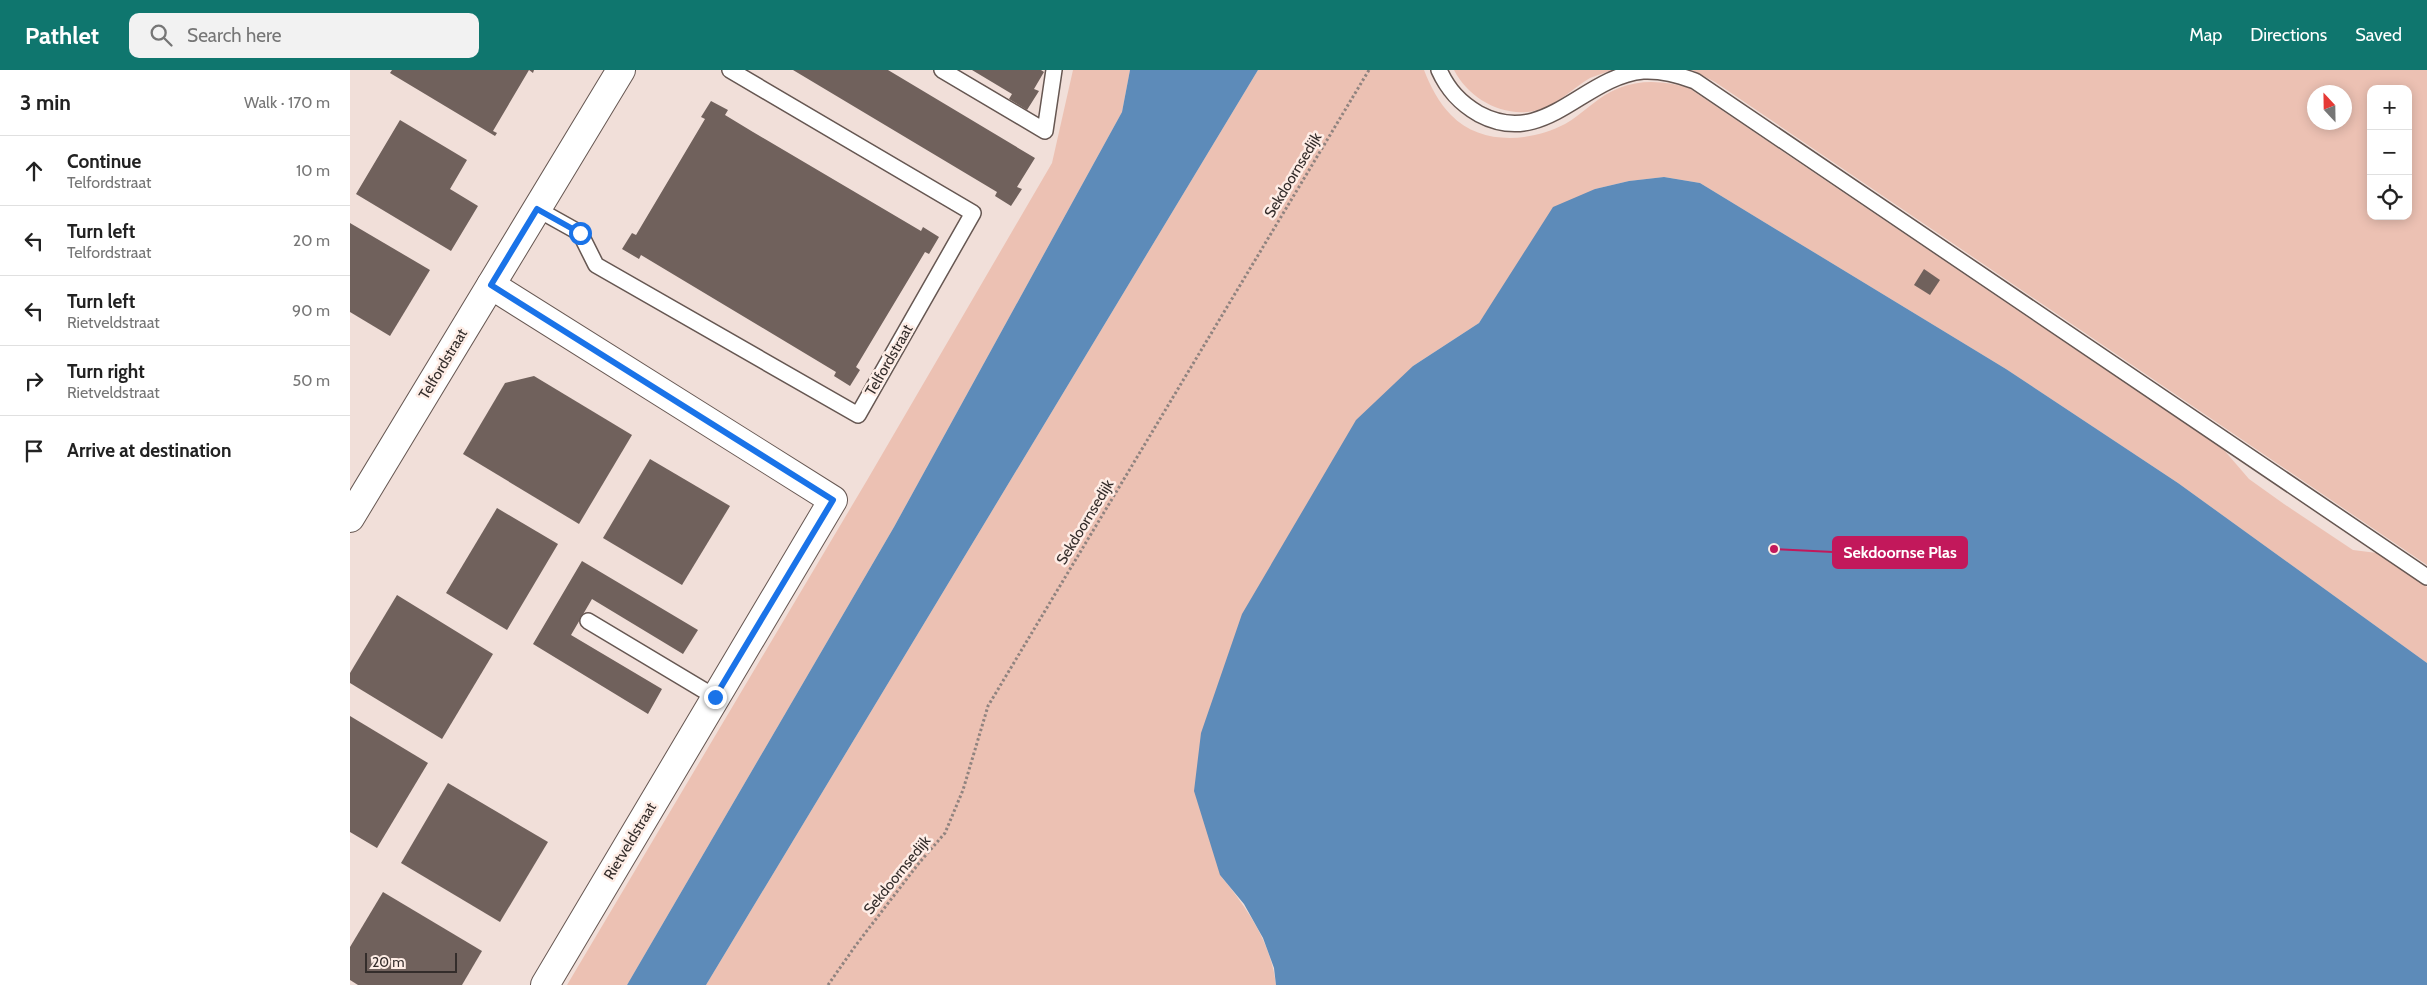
<!DOCTYPE html>
<html lang="en">
<head>
<meta charset="utf-8">
<style>
	body { margin:0; font-family:Cabin,sans-serif; background:#f2f2f2; color:#222 }
	.controls { position:absolute; right:15px; top:15px; display:grid; overflow:hidden; border-radius:10px; box-shadow:0 2px 12px #0003 }
	.controls button { width:45px; height:45px; display:grid; place-items:center; padding:0; border:0; border-bottom:1px solid #e0e0e0; background:#fff; color:#222; font:25px sans-serif }
	.compass { position:absolute; left:1957px; top:15px; width:45px; height:45px; border-radius:50%; background:#fff; box-shadow:0 2px 12px #0003; rotate:338deg }
	.scale { position:absolute; left:15px; bottom:12px; width:92px; box-sizing:border-box; padding-left:5px; border:2px solid #342d2b; border-top:0; font-size:14px; line-height:18px; white-space:nowrap; color:#342d2b; -webkit-text-stroke:4px #feede6; paint-order:stroke }
	.stop { position:absolute; width:15px; height:15px; margin:-11px; border:4px solid #1a73e8; border-radius:50%; background:#fff }
	.stop.end { background:#1a73e8; border-color:#fff; box-shadow:0 1px 5px #0008 }
	.list { margin:0; padding:0; list-style:none }
	h2 { display:flex; justify-content:space-between; align-items:center; height:65px; margin:0; padding:0 20px; font-size:21px }
	h2 small { font-size:16px; font-weight:400; color:#767676 }
	.list li { display:grid; grid-template-columns:32px 1fr auto; gap:15px; align-items:center; box-sizing:border-box; height:70px; padding:0 20px; border-top:1px solid #e0e0e0 }
	.list b { display:block; font-size:19px; white-space:nowrap }
	.list p { margin:0; font-size:16px; white-space:nowrap; color:#767676 }
	.list em { font-size:16px; font-style:normal; color:#767676 }
	.icon { flex:none; width:28px; height:28px; fill:none; stroke:currentColor; stroke-width:2; stroke-linecap:round; stroke-linejoin:round }
	.map { position:relative; flex:none; width:2077px; height:915px; overflow:hidden }
	header { display:flex; align-items:center; gap:30px; box-sizing:border-box; height:70px; padding:0 25px; background:#0f766e; color:#fff }
	header strong { font-size:24px }
	nav { display:flex; gap:28px; margin-inline-start:auto; font-size:18px }
	.search { width:350px; height:45px; background:#f2f2f2; display:flex; align-items:center; gap:12px; box-sizing:border-box; padding:0 18px; border-radius:10px; color:#767676; font-size:19px }
	main { display:flex }
	aside { flex:1; background:#fff }
	.map>svg:first-child { display:block }
	.green { fill:#ecc1b3; fill-rule:evenodd }
	.water { fill:#5d8bb9 }
	.building { fill:#70615c }
	.lines { fill:none; stroke-linecap:round; stroke-linejoin:round }
	.service-casing { stroke:#665752; stroke-width:18 }
	.minor-casing { stroke:#665752; stroke-width:30 }
	.path { stroke:#90837f; stroke-width:3; stroke-dasharray:2.5 2.5; stroke-linecap:butt }
	.service { stroke:#fff; stroke-width:15 }
	.minor { stroke:#fff; stroke-width:28 }
	.route { stroke:#1a73e8; stroke-width:6 }
	.labels { text-anchor:middle; stroke-width:5; stroke-linejoin:round; paint-order:stroke }
	.street-label { font-size:15px; fill:#342d2b; stroke:#feede6 }
	.leader { fill:none; stroke:#c2185b; stroke-width:2 }
	.callout-dot { fill:#c2185b; stroke:#feede6; stroke-width:2 }
	.callout { fill:#c2185b; stroke:#c2185b; stroke-width:2 }
	.callout-label { font-size:16px; text-anchor:middle; font-weight:bold; fill:#fff }
</style>
</head>
<body>
<header>
<strong>Pathlet</strong>
<div class="search"><svg class="icon" aria-label="search" viewBox="0 0 24 24"><circle cx="10" cy="10" r="6"/><path d="M15 15l6 6"/></svg>Search here</div>
<nav><a>Map</a><a>Directions</a><a>Saved</a></nav>
</header>
<main>
<aside>
<h2>3 min<small>Walk · 170 m</small></h2>
<ul class="list">
<li><svg class="icon" aria-label="ahead" viewBox="0 0 24 24"><path d="M12 20V5M6 11l6-6 6 6"/></svg><div><b>Continue</b><p>Telfordstraat</p></div><em>10 m</em></li>
<li><svg class="icon" aria-label="left" viewBox="0 0 24 24"><path d="M17 20v-9H6M10 6l-5 5 5 5"/></svg><div><b>Turn left</b><p>Telfordstraat</p></div><em>20 m</em></li>
<li><svg class="icon" aria-label="left" viewBox="0 0 24 24"><path d="M17 20v-9H6M10 6l-5 5 5 5"/></svg><div><b>Turn left</b><p>Rietveldstraat</p></div><em>90 m</em></li>
<li><svg class="icon" aria-label="right" viewBox="0 0 24 24"><path d="M7 20v-9h11M14 6l5 5-5 5"/></svg><div><b>Turn right</b><p>Rietveldstraat</p></div><em>50 m</em></li>
<li><svg class="icon" aria-label="arrive" viewBox="0 0 24 24"><path d="M6 21V4h12l-3 4 3 4H6"/></svg><div><b>Arrive at destination</b></div></li>
</ul>
</aside>
<div class="map">
<svg width="2077" height="915" viewBox="0 0 2077 915">
	<rect width="100%" height="100%" fill="#f1dfd9"/>
	<!-- green -->
	<g class="green">
		<path d="M723 0H780L772 42 544 457 277 915H217L516 412 702 93Z"/>
		<path d="M908 0H1074C1080 16 1089 33 1101 45 1131 76 1180 72 1215 54 1233 44 1248 26 1269 18 1292 9 1315 11 1339 18L1874 380 1899 409 1934 434 2003 480 2027 483 2077 517V593L1828 413 1656 299 1350 113 1314 107 1279 111 1245 119 1157 212 1129 253 1063 296 870 805C897 838 921 872 926 915H356Z"/>
		<path d="M1104 0H1262C1255 3 1247 5 1240 8 1223 18 1207 35 1188 40 1154 49 1119 29 1104 0Z"/>
		<path d="M1342 0H2077V495L1365 12ZM2021 19H2058V146H2021ZM1994 22V52H1964V22Z"/>
	</g>
	<!-- water -->
	<g class="water">
		<path d="M780 0H908L356 915H277L544 457 772 42Z"/>
		<path d="M1314 107 1350 113 1656 299 1828 413 2077 593V915H926L924 898 913 868 894 834 870 805 844 721 851 663 892 544 1006 350 1063 296 1129 253 1203 137 1245 119 1279 111Z"/>
	</g>
	<!-- building -->
	<g class="building">
		<path d="M42 0H184L183 3 179 0 143 61 147 63 145 66 40 3Z"/>
		<path d="M443 0H538L685 88 667 117 672 119 661 136 645 126 647 122Z"/>
		<path d="M622 0H691L694 2 684 19 689 21 677 40 659 29 662 24Z"/>
		<path d="M361 31 378 40 375 45 403 62 571 161 573 157 589 167 579 184 575 182 506 297 510 300 500 316 484 306 486 302 291 185 289 189 272 179 282 163 286 165 355 49 351 47Z"/>
		<path d="M50 50 117 90 100 119 128 136 101 181 6 124Z"/>
		<path d="M0 153 80 200 40 266 0 242Z"/>
		<path d="M1574 199 1590 210 1580 225 1564 215Z"/>
		<path d="M184 306 282 365 229 454 113 384 155 313Z"/>
		<path d="M300 389 380 436 332 515 253 468Z"/>
		<path d="M147 438 208 474 157 560 96 523Z"/>
		<path d="M232 491 348 560 333 584 242 529 221 565 312 619 298 644 183 574Z"/>
		<path d="M47 525 143 584 92 669 0 613V603Z"/>
		<path d="M0 646 78 693 27 778 0 762Z"/>
		<path d="M98 713 198 772 150 852 51 793Z"/>
		<path d="M33 822 132 881 112 915H8L0 910V877Z"/>
	</g>
	<g class="lines">
		<defs>
			<g id="service">
				<path d="M592 0 695 61 704 0"/>
				<path d="M1089 0C1098 20 1110 33 1129 44 1195 79 1232 7 1293 1 1312 0 1328 5 1345 11L2077 507"/>
				<path d="M187 139 230 163 246 195 508 345 623 143 380 0"/>
				<path d="M238 551 365 627"/>
			</g>
			<g id="minor">
				<path d="M141 215 483 430 195 915"/>
				<path d="M0 448 271 0"/>
			</g>
		</defs>
		<!-- service casing -->
		<use href="#service" class="service-casing"/>
		<!-- minor casing -->
		<use href="#minor" class="minor-casing"/>
		<!-- path -->
		<path class="path" d="M478 915 506 875 569 793 595 763 613 720 638 636 1019 0"/>
		<!-- service -->
		<use href="#service" class="service"/>
		<!-- minor -->
		<use href="#minor" class="minor"/>
	</g>
	<g class="lines">
		<!-- route -->
		<path class="route" d="M230 163 187 139 141 215 483 430 365 627"/>
	</g>
	<g class="labels">
		<!-- street labels -->
		<g class="street-label">
			<text transform="translate(943 105) rotate(-59)" y="5">Sekdoornsedijk</text>
			<text transform="translate(539 290) rotate(-60)" y="5">Telfordstraat</text>
			<text transform="translate(93 294) rotate(-59)" y="5">Telfordstraat</text>
			<text transform="translate(735 452) rotate(-59)" y="5">Sekdoornsedijk</text>
			<text transform="translate(280 771) rotate(-59)" y="5">Rietveldstraat</text>
			<text transform="translate(547 805) rotate(-51)" y="5">Sekdoornsedijk</text>
		</g>
	</g>
	<!-- callouts -->
	<path class="leader" d="M1424 479L1483 482"/>
	<circle class="callout-dot" cx="1424" cy="479" r="5"/>
	<rect class="callout" x="1483" y="467" width="134" height="31" rx="5"/>
	<g class="callout-label">
		<text x="1550" y="488">Sekdoornse Plas</text>
	</g>
</svg>
<div class="controls">
<button>+</button>
<button>−</button>
<button><svg class="icon" aria-label="locate" viewBox="0 0 24 24"><circle cx="12" cy="12" r="6"/><path d="M12 2v4M12 18v4M2 12h4M18 12h4"/></svg></button>
</div>
<svg class="compass" viewBox="-18 -18 36 36"><path d="M0-13l5 13h-10z" fill="#e53935"/><path d="M0 13l5-13h-10z" fill="#767676"/></svg>
<div class="scale">20 m</div>
<div class="stop" style="left:230px;top:163px"></div>
<div class="stop end" style="left:365px;top:627px"></div>
</div>
</main>
</body>
</html>
